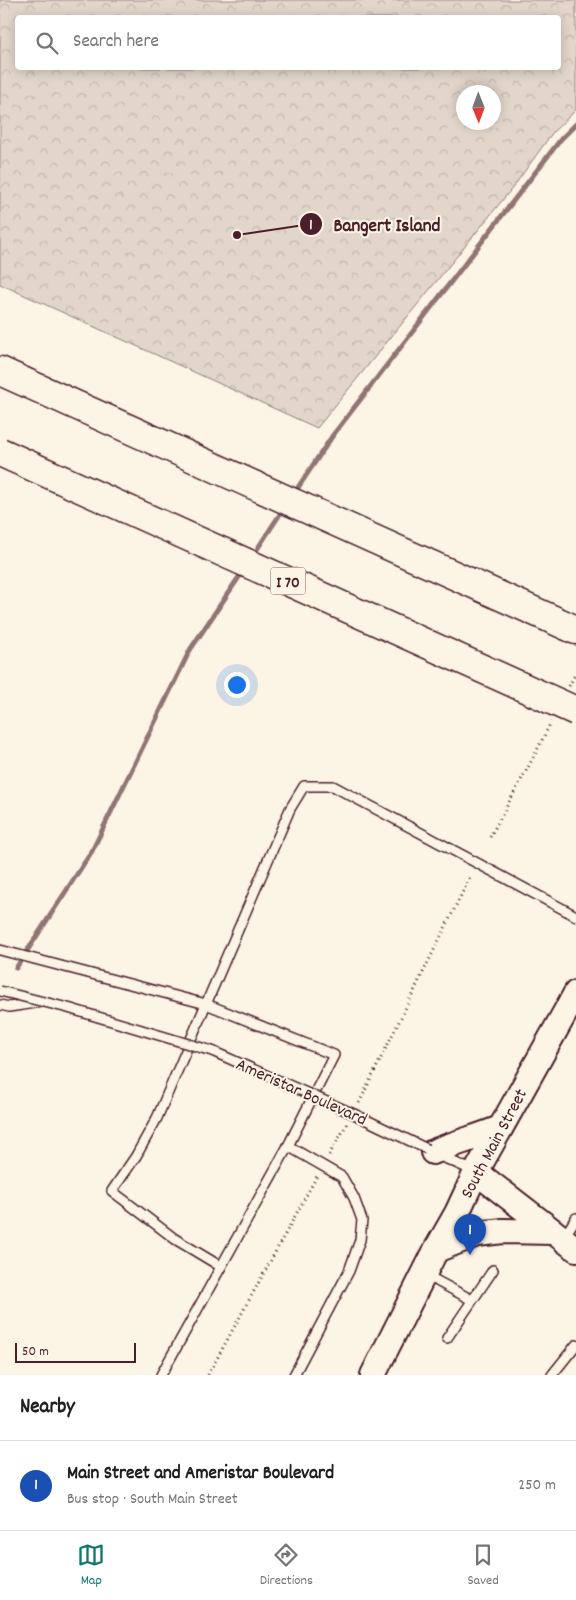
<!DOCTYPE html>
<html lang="en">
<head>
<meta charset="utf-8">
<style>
	body { margin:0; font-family:Dekko,sans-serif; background:#f2f2f2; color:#202124 }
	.compass { position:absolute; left:456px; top:85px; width:45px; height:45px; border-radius:50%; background:#fff; box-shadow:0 2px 12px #0003; rotate:179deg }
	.scale { position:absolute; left:15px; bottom:12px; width:121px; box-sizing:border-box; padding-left:5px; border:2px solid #4a1f2b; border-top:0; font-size:14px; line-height:18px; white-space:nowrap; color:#4a1f2b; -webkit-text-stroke:4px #fcf5e5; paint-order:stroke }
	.you { position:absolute; left:236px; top:684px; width:18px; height:18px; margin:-12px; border:4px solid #fff; border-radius:50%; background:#1a73e8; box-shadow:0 0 0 8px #1a73e833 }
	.badge { display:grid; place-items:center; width:32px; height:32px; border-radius:50%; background:#0f766e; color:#fff; font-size:16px; font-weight:700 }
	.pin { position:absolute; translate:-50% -41px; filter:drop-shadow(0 1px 2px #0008) }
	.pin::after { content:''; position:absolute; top:26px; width:18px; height:15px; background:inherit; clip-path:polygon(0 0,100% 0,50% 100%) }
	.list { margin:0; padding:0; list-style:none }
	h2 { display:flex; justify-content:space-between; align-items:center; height:65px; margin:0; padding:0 20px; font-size:21px }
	h2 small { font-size:16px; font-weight:400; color:#757577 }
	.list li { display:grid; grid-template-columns:32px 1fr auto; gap:15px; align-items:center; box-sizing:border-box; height:90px; padding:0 20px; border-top:1px solid #e0e0e0 }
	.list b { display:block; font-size:19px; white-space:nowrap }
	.list p { margin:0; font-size:16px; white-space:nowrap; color:#757577 }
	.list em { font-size:16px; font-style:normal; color:#757577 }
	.icon { flex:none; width:28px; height:28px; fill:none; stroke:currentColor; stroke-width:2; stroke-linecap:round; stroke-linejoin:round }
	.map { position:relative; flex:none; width:576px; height:1375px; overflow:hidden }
	.search { position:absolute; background:#fff; box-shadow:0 2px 12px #0003; left:15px; right:15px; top:15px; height:55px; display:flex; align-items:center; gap:12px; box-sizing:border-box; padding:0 18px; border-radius:5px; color:#757577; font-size:19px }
	.sheet { height:155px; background:#fff }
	nav { display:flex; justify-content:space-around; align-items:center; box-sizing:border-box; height:70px; border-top:1px solid #e0e0e0; background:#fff; font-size:14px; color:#757577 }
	nav a { display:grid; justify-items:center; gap:2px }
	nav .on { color:#0f766e }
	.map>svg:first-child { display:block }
	.park { fill:url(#park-crowns); stroke:#967a7a; fill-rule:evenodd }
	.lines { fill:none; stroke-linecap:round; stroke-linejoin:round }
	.stream { stroke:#917474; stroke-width:5 }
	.service-casing { stroke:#4a1f2b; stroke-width:12 }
	.tertiary-casing { stroke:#4a1f2b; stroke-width:28 }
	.motorway-casing { stroke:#4a1f2b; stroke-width:31 }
	.path { stroke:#4a1f2b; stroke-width:3; stroke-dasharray:1 4; stroke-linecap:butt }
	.service { stroke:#fcf5e5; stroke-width:9 }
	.tertiary { stroke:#fcf5e5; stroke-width:24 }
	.motorway { stroke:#fcf5e5; stroke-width:28 }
	.service-bridge-casing { stroke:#4a1f2b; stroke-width:12; stroke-linecap:butt }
	.motorway-bridge-casing { stroke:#4a1f2b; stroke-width:31; stroke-linecap:butt }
	.service-bridge { stroke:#fcf5e5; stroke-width:9 }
	.motorway-bridge { stroke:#fcf5e5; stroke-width:28 }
	.labels { text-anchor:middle; stroke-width:4; stroke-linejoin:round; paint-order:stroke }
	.shield { fill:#fcf5e5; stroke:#7f5f63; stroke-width:1 }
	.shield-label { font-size:16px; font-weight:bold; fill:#4a1f2b }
	.street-label { font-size:18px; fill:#4a1f2b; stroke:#fcf5e5 }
	.leader { fill:none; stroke:#4a1f2b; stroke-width:2 }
	.callout-dot { fill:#4a1f2b; stroke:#fcf5e5; stroke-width:2 }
	.mark-label { font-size:15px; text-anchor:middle; font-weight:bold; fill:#fff }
	.callout-label { font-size:19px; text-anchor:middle; font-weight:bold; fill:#4a1f2b; stroke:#fcf5e5; stroke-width:4; stroke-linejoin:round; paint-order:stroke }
</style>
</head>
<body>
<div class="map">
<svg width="576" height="1375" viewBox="0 0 576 1375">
	<defs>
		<pattern id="park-crowns" width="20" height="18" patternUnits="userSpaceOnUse" patternTransform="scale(1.25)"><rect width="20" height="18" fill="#e2d5ca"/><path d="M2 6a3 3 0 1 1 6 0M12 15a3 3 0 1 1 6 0" fill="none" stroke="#c3b6ae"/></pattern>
	</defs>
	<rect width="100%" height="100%" fill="#fcf5e5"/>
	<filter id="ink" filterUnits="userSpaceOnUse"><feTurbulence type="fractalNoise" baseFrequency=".02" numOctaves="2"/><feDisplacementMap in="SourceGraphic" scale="10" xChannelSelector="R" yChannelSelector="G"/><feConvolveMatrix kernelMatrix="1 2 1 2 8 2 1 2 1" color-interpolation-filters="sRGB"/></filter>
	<g filter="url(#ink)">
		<!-- park -->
		<path class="park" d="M0 0H576V110L553 132 514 186 317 428 0 284ZM18 18H558V68H18ZM464 92H494V122H464Z"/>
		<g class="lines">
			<!-- stream -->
			<g class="stream">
				<path d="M293 495 333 435 561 139 576 124"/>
				<path d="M252 557 284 508"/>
				<path d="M16 968 92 851 190 650 243 571"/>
			</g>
			<defs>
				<g id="service">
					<path d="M0 950 206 1004 334 1055 288 1146 161 1375"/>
					<path d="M0 1005 9 1007 42 1002"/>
					<path d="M288 1146 342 1177 354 1198 362 1220 360 1240 349 1271 294 1375"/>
					<path d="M438 1155 476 1172"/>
					<path d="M563 1239 576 1218"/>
					<path d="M220 1266 175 1239 112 1191 136 1156 157 1118 290 809 304 786H333L576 916"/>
					<path d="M424 1274 472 1300"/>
					<path d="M447 1338 493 1270"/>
					<path d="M552 1375 576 1345"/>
				</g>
				<g id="tertiary">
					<path d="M433 1152C455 1143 478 1137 500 1128"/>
					<path d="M476 1172 576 1249"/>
					<path d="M436 1250 477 1234 503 1231 553 1232"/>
					<path d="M373 1375 436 1250 457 1213 476 1172 576 993"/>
				</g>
				<path id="motorway" d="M0 371 576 630"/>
			</defs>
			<!-- service casing -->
			<use href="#service" class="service-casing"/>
			<!-- tertiary casing -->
			<use href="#tertiary" class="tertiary-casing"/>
			<!-- motorway casing -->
			<use href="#motorway" class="motorway-casing"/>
			<!-- path -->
			<g class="path">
				<path d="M569 686 576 673"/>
				<path d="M490 837 532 760 551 722"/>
				<path d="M359 1103 470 877"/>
				<path d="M329 1155 347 1124"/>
				<path d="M208 1375 317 1176"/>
			</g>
			<!-- service -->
			<use href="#service" class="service"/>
			<!-- tertiary -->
			<use href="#tertiary" class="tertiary"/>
			<!-- motorway -->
			<use href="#motorway" class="motorway"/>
			<defs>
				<path id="service-bridge" d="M0 991 68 1008 212 1051 354 1114 427 1149"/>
				<path id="motorway-bridge" d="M0 452 576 711"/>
			</defs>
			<!-- service-bridge casing -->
			<use href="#service-bridge" class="service-bridge-casing"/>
			<!-- motorway-bridge casing -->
			<use href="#motorway-bridge" class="motorway-bridge-casing"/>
			<!-- service-bridge -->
			<use href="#service-bridge" class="service-bridge"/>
			<!-- motorway-bridge -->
			<use href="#motorway-bridge" class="motorway-bridge"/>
		</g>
	</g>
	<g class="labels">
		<!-- shield labels -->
		<rect class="shield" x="270.5" y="567.5" width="35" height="27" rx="4"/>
		<g class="shield-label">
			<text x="288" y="587">I 70</text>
		</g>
		<!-- street labels -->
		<g class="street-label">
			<text transform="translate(302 1091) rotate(24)" y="6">Ameristar Boulevard</text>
			<text transform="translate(493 1143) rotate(-62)" y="6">South Main Street</text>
		</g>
	</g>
	<!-- callouts -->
	<path class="leader" d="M237 235L311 224"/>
	<g class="callout-dot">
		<circle cx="237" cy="235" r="5"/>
		<circle cx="311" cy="224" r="12"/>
	</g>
	<g class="mark-label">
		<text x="311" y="229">1</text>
	</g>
	<g class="callout-label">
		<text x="387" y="231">Bangert Island</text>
	</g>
</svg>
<svg class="compass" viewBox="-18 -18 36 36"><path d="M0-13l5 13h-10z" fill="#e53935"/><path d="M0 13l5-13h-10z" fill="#757577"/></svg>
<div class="scale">50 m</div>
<div class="you"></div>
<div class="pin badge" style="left:470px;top:1255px;background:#1a4fb4">1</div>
<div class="search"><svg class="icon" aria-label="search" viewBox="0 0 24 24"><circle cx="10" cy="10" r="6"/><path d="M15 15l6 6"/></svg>Search here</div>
</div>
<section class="sheet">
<h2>Nearby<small></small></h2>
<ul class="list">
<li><span class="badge" style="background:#1a4fb4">1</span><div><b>Main Street and Ameristar Boulevard</b><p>Bus stop · South Main Street</p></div><em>250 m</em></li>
</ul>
</section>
<nav>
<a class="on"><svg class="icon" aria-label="map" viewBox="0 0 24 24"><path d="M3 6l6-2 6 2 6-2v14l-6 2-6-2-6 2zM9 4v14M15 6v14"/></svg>Map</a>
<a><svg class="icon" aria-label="directions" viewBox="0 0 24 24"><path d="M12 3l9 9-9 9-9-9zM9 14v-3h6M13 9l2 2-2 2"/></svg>Directions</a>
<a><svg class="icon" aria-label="saved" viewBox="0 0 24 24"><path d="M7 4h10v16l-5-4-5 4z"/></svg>Saved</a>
</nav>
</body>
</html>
